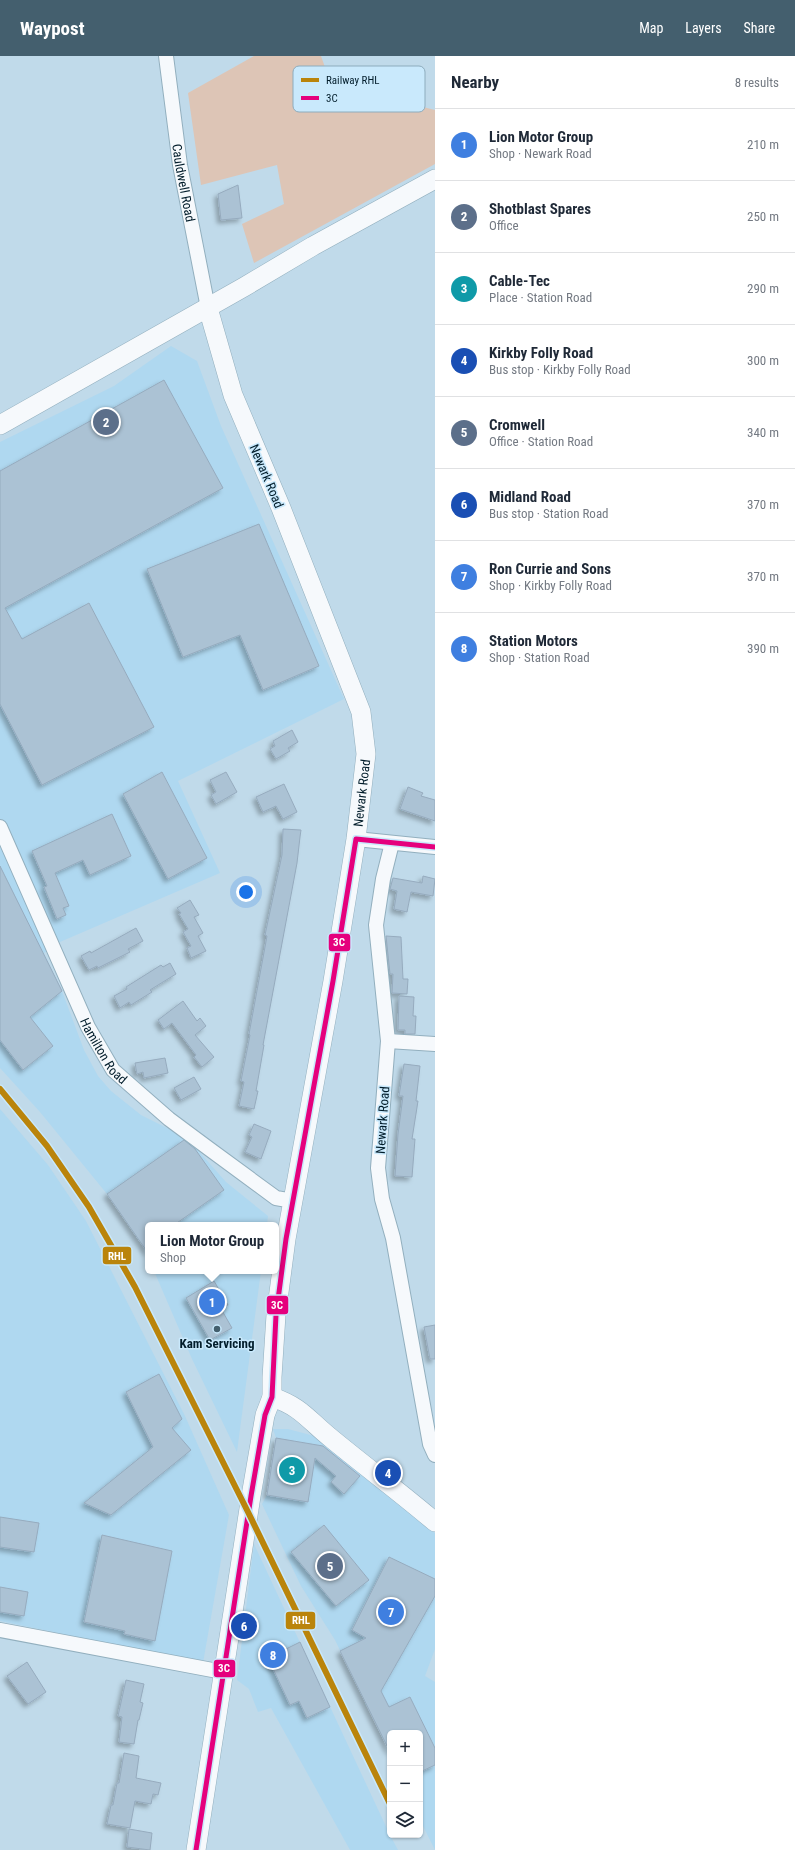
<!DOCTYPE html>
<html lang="en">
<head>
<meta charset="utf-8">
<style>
	body { margin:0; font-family:"Roboto Condensed",sans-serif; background:#f2f2f3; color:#1f2937 }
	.controls { position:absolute; right:12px; bottom:12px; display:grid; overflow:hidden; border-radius:6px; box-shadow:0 1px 3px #0004 }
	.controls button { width:36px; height:36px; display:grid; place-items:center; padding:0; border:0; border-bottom:1px solid #e0e1e3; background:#fff; color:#1f2937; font:20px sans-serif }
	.you { position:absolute; left:246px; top:836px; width:14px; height:14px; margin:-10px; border:3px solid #fff; border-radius:50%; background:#1a73e8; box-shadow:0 0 0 6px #1a73e833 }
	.badge { display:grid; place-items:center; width:26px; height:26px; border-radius:50%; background:#445f6e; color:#fff; font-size:13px; font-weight:700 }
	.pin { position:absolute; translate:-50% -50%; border:2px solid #fff; box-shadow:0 1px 4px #0006 }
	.popup { position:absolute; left:145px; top:1166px; width:134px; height:52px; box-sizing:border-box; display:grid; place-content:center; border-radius:6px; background:#fff; filter:drop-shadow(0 1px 3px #0005); font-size:13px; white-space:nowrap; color:#747a83 }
	.popup b { font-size:15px; color:#1f2937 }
	.popup::after { content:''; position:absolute; left:50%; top:100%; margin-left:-8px; border:8px solid transparent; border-top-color:#fff }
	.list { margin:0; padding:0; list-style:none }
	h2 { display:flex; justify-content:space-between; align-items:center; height:52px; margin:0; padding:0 16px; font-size:17px }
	h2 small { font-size:13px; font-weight:400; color:#747a83 }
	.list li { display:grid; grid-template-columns:26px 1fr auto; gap:12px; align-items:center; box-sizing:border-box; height:72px; padding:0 16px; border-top:1px solid #e0e1e3 }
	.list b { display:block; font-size:15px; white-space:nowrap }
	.list p { margin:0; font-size:13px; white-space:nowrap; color:#747a83 }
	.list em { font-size:13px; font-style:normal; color:#747a83 }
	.icon { flex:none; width:22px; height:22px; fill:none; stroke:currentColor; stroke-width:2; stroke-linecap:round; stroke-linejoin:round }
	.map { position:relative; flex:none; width:435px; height:1794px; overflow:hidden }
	header { display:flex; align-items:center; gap:24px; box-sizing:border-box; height:56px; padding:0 20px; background:#445f6e; color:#fff }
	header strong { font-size:19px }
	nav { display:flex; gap:22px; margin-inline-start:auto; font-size:14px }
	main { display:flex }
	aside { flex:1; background:#fff }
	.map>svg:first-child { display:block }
	.built { fill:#afd8f0 }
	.green { fill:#ddc5b6 }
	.building { fill:#abc2d4; stroke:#96abbe; filter:url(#shadow) }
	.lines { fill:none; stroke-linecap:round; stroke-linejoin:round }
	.minor-casing { stroke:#92afbe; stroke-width:16 }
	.secondary-casing { stroke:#92afbe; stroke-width:20 }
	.minor { stroke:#f6f9fc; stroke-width:14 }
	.secondary { stroke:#f6f9fc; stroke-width:19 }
	.bus-1-casing { stroke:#c9e9fc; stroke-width:8 }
	.bus-1 { stroke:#e5007d; stroke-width:5 }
	.rail-1-casing { stroke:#c9e9fc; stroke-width:9 }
	.rail-1 { stroke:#ba840b; stroke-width:6 }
	.poi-dot { fill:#445f6e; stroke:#c9e9fc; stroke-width:1.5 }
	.labels { text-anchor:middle; stroke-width:3; stroke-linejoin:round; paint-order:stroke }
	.street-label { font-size:13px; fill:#021d2b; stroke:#c9e9fc }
	.poi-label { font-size:13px; font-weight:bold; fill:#021d2b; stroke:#c9e9fc }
	.key { fill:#c9e9fc; stroke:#8dacbd; stroke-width:1 }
	.key-label { font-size:11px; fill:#021d2b }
	.line-badge { stroke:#c9e9fc; stroke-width:1.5 }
	.badge-label { font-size:11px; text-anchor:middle; font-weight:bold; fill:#fff }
</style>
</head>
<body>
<header>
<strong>Waypost</strong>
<nav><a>Map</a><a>Layers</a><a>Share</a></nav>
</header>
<main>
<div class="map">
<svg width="435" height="1794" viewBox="0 0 435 1794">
	<defs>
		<filter id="shadow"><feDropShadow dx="-3.5" dy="3.5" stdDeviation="2" flood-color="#0004"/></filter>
	</defs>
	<rect width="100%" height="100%" fill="#c0daea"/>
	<!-- built -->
	<g class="built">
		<path d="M171 290 197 305 221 370 344 643 178 725 220 817 60 886 44 897 62 935 84 994 98 1020 111 1035 141 1059 187 1082 226 1126 268 1160 267 1169H148V1201L143 1190 107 1138 40 1056 0 1012V386L114 330Z"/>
		<path d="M0 1053 48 1109 86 1165 185 1360 229 1459 203 1607 0 1565Z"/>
		<path d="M154 1215H261L237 1396 192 1303Z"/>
		<path d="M273 1373H288L318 1381 365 1417 435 1477V1593L425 1620 435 1626V1794L420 1764V1677H390V1696L335 1584 301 1530 262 1448 267 1439 276 1382Z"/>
		<path d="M254 1488 390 1779 398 1794H350L271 1652 258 1656 249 1633 237 1624Z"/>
	</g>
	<!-- green -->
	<path class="green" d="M254 0H321L331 28 435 54V108L254 207 242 168 284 148 277 109 201 129 188 37Z"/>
	<!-- building -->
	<g class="building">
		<path d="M238 129 242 162 221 164 218 138Z"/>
		<path d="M164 324 223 432 5 552 22 583 89 547 154 671 42 729 0 648V415Z"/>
		<path d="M259 468 319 610 263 634 240 579 183 601 147 513Z"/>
		<path d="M292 674 298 686 288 692 290 695 276 703 270 693 275 690 273 685Z"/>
		<path d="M162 716 207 802 168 823 123 738Z"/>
		<path d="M226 716 237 736 216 748 211 739 216 736 210 724Z"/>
		<path d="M284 728 297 756 283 763 276 750 263 756 256 741Z"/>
		<path d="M408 731 423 737 421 740 435 744V765L400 753Z"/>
		<path d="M112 758 131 800 90 819 83 804 55 817 69 850 63 852 66 859 57 863 44 831 47 830 32 795Z"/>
		<path d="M283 773 301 774 300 781 297 807 263 989H264L256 1035H258L254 1053 239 1050 244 1026 241 1025 250 979 249 978 267 880 265 879 282 799Z"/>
		<path d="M0 810 62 935 30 961 53 990 23 1014 0 984Z"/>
		<path d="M423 820 435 823 433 840 411 836 407 856 394 853 397 835 390 833 393 822 422 827Z"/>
		<path d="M190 844 199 859 194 861 203 877 198 880 206 895 191 902 187 892 191 890 183 876 188 873 179 858 181 857 177 852Z"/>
		<path d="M136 872 143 885 128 893 130 896 98 912 97 910 89 914 81 900 90 895 91 897Z"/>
		<path d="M386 880 401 881 403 923H408L407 938 392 937 393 918H390Z"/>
		<path d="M170 907 176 918 150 934 152 936 131 949 129 946 120 952 114 940 127 933 126 931 161 909 163 911Z"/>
		<path d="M399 940 414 941 413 960H416L415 978H405V974H398Z"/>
		<path d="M183 945 197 965 200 962 206 970 195 979 214 1001 202 1011 194 1001 196 999 172 967 164 973 158 964Z"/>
		<path d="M165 1002 168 1017 144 1022 143 1016 137 1018 135 1007Z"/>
		<path d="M404 1008 420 1010 416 1045H418L412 1083H415L412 1121 395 1120 398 1078 403 1040H399Z"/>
		<path d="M194 1021 201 1033 181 1044 174 1032Z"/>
		<path d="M254 1068 271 1075 261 1103 245 1096 252 1081 249 1079Z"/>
		<path d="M184 1084 195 1093 224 1134 174 1169H148V1197L107 1138Z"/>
		<path d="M214 1225 228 1249 220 1251 232 1272 210 1284 186 1242Z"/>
		<path d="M435 1269V1303H430L424 1271Z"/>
		<path d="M159 1318 182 1363 172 1372 191 1394 111 1459 84 1447 153 1391 126 1336Z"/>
		<path d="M276 1382 323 1390 360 1420 344 1438 331 1426 336 1420 315 1402 308 1446 267 1439Z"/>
		<path d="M0 1461 39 1467 34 1496 0 1491Z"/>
		<path d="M324 1469 369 1524 336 1550 291 1496Z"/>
		<path d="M102 1479 172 1495 155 1585 124 1578 125 1575 84 1566Z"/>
		<path d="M389 1501 435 1523V1540L381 1635 389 1651 410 1641 435 1692V1709L420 1716V1677H390V1696L340 1595 366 1582 352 1574Z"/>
		<path d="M0 1531 28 1536 24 1560 0 1556Z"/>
		<path d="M300 1586 330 1651 307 1662 299 1645 290 1649 268 1602Z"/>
		<path d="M27 1606 46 1636 28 1648 7 1620Z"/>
		<path d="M126 1624 144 1628 140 1646 143 1647 139 1664H138L134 1688 119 1686 122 1661 118 1660Z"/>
		<path d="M124 1697 139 1700 136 1722 161 1727 158 1739 153 1738 151 1748 135 1745 130 1772 107 1768 111 1749H113L117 1727H119Z"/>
		<path d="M129 1773 152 1777 150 1794 127 1791Z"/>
	</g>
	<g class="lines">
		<defs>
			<g id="minor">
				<path id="s1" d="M166 0 180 109 208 252"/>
				<path id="s2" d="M0 771 88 971 113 1014 169 1063 208 1092 276 1142 293 1145"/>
				<path d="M356 783 435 791"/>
				<path d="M392 787 383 823 376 869 388 985 378 1112 382 1143 393 1182 430 1388 435 1399"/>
				<path d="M388 985 435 988"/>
				<path d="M0 1574 223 1616"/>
			</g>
			<g id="secondary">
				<path d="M0 369 244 231 313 190 435 123"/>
				<path d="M272 1341C302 1351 308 1364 332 1383 366 1411 401 1437 435 1466"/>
				<path id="s3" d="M196 1794 251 1440 265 1359 272 1341V1321L276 1259 286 1183 333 925 356 783 366 698 361 656 281 452 233 339 208 252"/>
			</g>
		</defs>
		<!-- minor casing -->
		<use href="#minor" class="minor-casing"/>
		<!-- secondary casing -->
		<use href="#secondary" class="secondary-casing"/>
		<!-- minor -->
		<use href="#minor" class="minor"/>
		<!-- secondary -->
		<use href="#secondary" class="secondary"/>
		<defs>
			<path id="bus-1" d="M196 1794 251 1440 265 1359 272 1341 276 1259 286 1183 333 925 356 783 435 791"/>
		</defs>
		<!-- bus-1 casing -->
		<use href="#bus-1" class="bus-1-casing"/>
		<!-- bus-1 -->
		<use href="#bus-1" class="bus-1"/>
		<defs>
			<path id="rail-1" d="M0 1033 47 1090 89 1151 135 1231 248 1456 390 1748"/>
		</defs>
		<!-- rail-1 casing -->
		<use href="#rail-1" class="rail-1-casing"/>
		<!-- rail-1 -->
		<use href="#rail-1" class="rail-1"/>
	</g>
	<!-- markers -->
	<circle class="poi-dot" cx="217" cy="1273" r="4"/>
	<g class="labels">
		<!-- street labels -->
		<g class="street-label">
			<text dy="5" stroke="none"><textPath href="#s1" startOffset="128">Cauldwell Road</textPath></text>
			<text transform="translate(267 420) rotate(67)" y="5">Newark Road</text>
			<text dy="5" stroke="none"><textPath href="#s3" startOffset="1071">Newark Road</textPath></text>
			<text dy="5" stroke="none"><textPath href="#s2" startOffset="247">Hamilton Road</textPath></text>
			<text transform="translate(382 1064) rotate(-86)" y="5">Newark Road</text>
		</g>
		<!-- poi labels -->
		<g class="poi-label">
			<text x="217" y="1292">Kam Servicing</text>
		</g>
	</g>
	<!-- legend -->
	<rect x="293" y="10" width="132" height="46" rx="6" class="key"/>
	<rect x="301" y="22" width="18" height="4" fill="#ba840b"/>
	<rect x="301" y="40" width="18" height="4" fill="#e5007d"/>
	<g class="key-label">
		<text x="326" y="28">Railway RHL</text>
		<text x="326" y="46">3C</text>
	</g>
	<g class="line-badge">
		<rect x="328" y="877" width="23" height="19" rx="4" fill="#e5007d"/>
		<rect x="102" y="1190" width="30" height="19" rx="4" fill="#ba840b"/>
		<rect x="266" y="1239" width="23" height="20" rx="4" fill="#e5007d"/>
		<rect x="285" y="1555" width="31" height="19" rx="4" fill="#ba840b"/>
		<rect x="213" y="1603" width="23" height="19" rx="4" fill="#e5007d"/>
	</g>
	<g class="badge-label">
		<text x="339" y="890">3C</text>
		<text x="117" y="1204">RHL</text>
		<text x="277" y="1253">3C</text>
		<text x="301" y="1568">RHL</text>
		<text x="224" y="1616">3C</text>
	</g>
</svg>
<div class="controls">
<button>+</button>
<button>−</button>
<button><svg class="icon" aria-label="layers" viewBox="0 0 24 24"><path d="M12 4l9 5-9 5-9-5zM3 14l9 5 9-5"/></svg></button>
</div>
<div class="you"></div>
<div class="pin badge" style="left:212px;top:1246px;background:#3f7fe0">1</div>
<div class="popup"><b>Lion Motor Group</b>Shop</div>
<div class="pin badge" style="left:106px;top:366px;background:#5c6f8a">2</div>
<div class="pin badge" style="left:292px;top:1414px;background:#0f9aa8">3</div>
<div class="pin badge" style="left:388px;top:1417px;background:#1a4fb4">4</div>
<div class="pin badge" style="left:330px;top:1510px;background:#5c6f8a">5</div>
<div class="pin badge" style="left:244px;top:1570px;background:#1a4fb4">6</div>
<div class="pin badge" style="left:391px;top:1556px;background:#3f7fe0">7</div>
<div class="pin badge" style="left:273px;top:1599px;background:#3f7fe0">8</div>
</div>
<aside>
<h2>Nearby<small>8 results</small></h2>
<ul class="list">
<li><span class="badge" style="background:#3f7fe0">1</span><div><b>Lion Motor Group</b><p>Shop · Newark Road</p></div><em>210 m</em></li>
<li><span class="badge" style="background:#5c6f8a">2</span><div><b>Shotblast Spares</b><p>Office</p></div><em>250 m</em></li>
<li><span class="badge" style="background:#0f9aa8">3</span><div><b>Cable-Tec</b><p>Place · Station Road</p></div><em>290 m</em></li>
<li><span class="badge" style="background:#1a4fb4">4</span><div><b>Kirkby Folly Road</b><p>Bus stop · Kirkby Folly Road</p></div><em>300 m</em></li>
<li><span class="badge" style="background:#5c6f8a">5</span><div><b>Cromwell</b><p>Office · Station Road</p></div><em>340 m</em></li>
<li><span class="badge" style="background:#1a4fb4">6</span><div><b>Midland Road</b><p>Bus stop · Station Road</p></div><em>370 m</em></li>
<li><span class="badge" style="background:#3f7fe0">7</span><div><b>Ron Currie and Sons</b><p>Shop · Kirkby Folly Road</p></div><em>370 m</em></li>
<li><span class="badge" style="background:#3f7fe0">8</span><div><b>Station Motors</b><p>Shop · Station Road</p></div><em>390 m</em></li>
</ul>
</aside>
</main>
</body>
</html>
